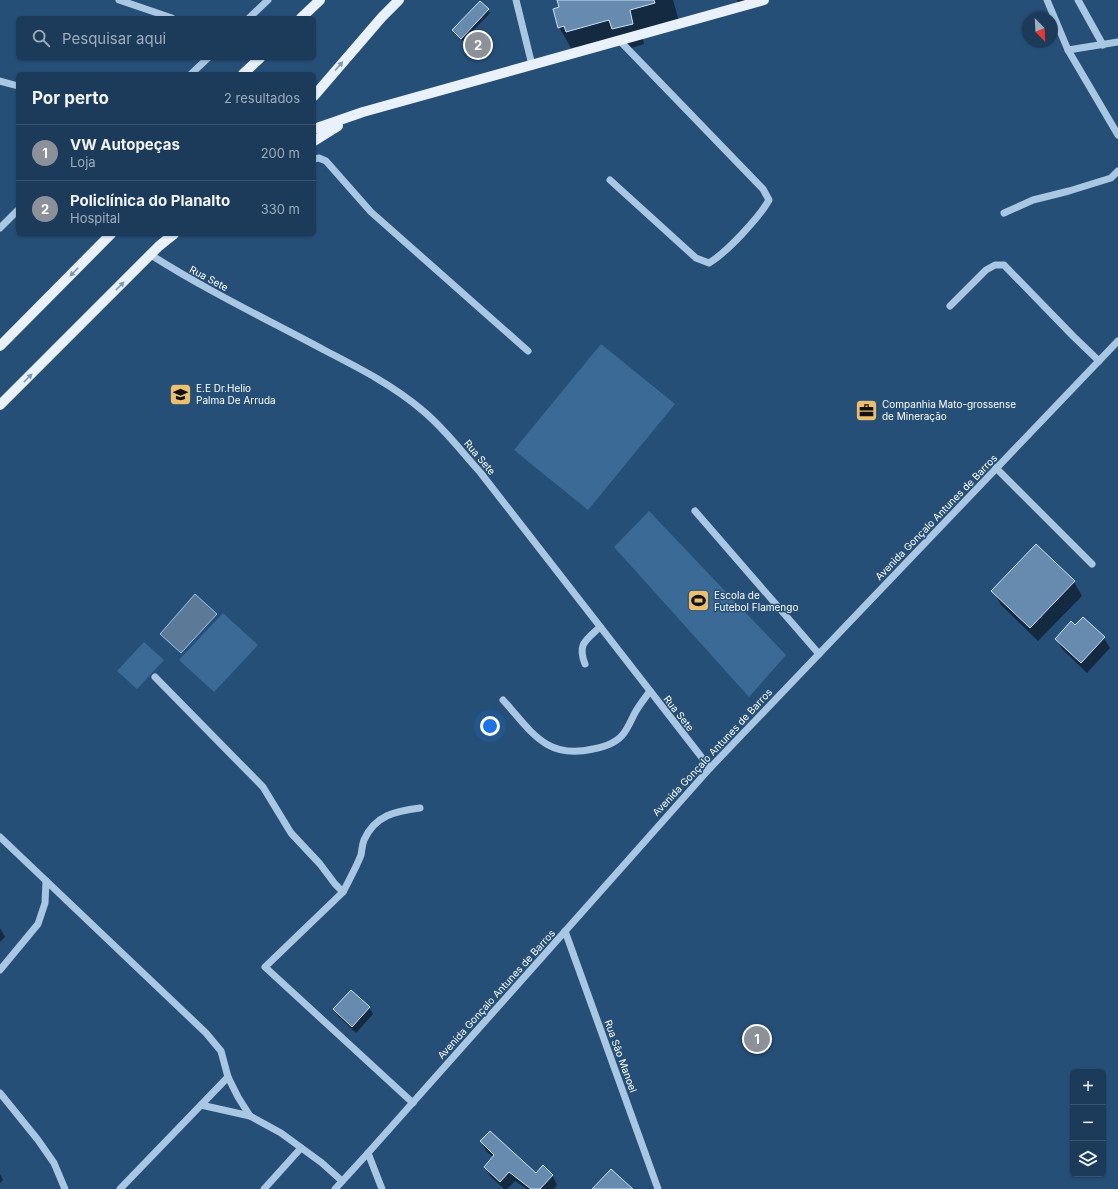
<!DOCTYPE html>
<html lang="pt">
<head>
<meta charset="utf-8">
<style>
	body { margin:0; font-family:Inter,sans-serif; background:#254260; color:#f1f3f6 }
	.controls { position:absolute; right:12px; bottom:12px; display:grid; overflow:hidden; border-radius:6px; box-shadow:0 1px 3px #0004 }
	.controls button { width:36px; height:36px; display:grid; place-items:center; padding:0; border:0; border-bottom:1px solid #3a5570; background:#1c3b5a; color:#f1f3f6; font:20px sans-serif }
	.compass { position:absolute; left:1022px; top:12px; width:36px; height:36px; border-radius:50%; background:#1c3b5a; box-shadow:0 1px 3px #0004; rotate:156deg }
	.you { position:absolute; left:490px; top:726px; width:14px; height:14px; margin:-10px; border:3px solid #fff; border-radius:50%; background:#1a73e8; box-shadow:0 0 0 6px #1a73e833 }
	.badge { display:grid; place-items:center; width:26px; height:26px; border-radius:50%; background:#8c9099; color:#fff; font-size:13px; font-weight:700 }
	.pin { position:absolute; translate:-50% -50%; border:2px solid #fff; box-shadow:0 1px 4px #0006 }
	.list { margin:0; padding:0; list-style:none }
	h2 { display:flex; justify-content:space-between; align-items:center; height:52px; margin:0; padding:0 16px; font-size:17px }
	h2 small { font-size:13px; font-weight:400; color:#a0adbb }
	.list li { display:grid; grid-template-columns:26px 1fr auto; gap:12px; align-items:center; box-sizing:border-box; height:56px; padding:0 16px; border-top:1px solid #3a5570 }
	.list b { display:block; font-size:15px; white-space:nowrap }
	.list p { margin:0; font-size:13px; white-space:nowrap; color:#a0adbb }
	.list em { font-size:13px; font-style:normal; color:#a0adbb }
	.icon { flex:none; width:22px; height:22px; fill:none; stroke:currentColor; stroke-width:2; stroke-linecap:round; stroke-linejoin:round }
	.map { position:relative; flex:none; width:1118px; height:1189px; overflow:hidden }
	.search { position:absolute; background:#1c3b5a; box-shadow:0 1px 3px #0004; left:16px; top:16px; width:300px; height:44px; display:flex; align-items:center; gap:10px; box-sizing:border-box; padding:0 14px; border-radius:6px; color:#a0adbb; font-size:15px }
	.panel { position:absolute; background:#1c3b5a; box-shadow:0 1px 3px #0004; left:16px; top:72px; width:300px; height:164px; border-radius:6px }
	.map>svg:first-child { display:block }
	.green { fill:#3a6a95 }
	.water { fill:#5c7a98; stroke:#9dc2e3 }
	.shadow { fill:#0007 }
	.building { fill:#678bae; stroke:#cbdff3 }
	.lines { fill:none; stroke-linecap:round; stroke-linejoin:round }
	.minor { stroke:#a9c7e3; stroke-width:7 }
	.major { stroke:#e8f1fc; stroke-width:10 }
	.oneway { fill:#7d98b3 }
	.labels { text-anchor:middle; stroke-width:3; stroke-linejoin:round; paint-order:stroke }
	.street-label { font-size:10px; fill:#fff; stroke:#264f78 }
	.poi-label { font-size:10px; fill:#fff; stroke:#264f78; text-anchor:start }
</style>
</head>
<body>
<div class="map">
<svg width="1118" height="1189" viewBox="0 0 1118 1189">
	<rect width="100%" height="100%" fill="#264f78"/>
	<!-- green -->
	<g class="green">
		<path d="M601 344 675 404 588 510 514 450Z"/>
		<path d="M649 511 786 655 749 697 614 547Z"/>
		<path d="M223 613 258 645 214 692 179 660Z"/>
		<path d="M144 642 164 660 137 689 117 671Z"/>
	</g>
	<!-- water -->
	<path class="water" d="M195 594 217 614 181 653 160 634Z"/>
	<!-- shadow -->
	<g class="shadow">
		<path d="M558 0H673L679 21 641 31 644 44 625 50 620 41 579 52 576 47 571 48 559 27 560 8Z"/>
		<path d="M737 0H753L739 4Z"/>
		<path d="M480 2 490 13 463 41 455 33Z"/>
		<path d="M1074 582 1082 596 1038 641 1001 605 993 591Z"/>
		<path d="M1075 626 1104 638 1110 648 1087 673 1062 649 1056 639Z"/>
		<path d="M0 928 5 937 0 942Z"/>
		<path d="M369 1007 373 1014 356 1033 338 1016 334 1010Z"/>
		<path d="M481 1141 536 1174 552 1175 557 1185 554 1189H527L515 1181 507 1189H504L490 1176 485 1167 493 1157 486 1151Z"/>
		<path d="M0 1174 3 1180 0 1183Z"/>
	</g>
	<!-- building -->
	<g class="building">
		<path d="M557 0H654L655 3 630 10 633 24 612 29 609 20 566 32 564 26 558 28 553 9 559 7Z"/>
		<path d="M480 1 489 9 461 39 452 30Z"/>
		<path d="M1036 544 1075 581 1030 628 991 591Z"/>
		<path d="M1083 617 1105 637 1081 663 1055 639 1071 621 1075 625Z"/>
		<path d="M351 990 370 1007 352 1027 333 1009Z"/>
		<path d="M490 1131 536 1173 543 1165 553 1175 540 1189H531L509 1172 500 1182 484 1167 494 1155 480 1141Z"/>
		<path d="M611 1169 633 1189H592Z"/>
	</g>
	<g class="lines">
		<!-- minor -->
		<g class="minor">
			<path d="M119 0 172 18"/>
			<path d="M516 0 532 65"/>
			<path d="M1047 0 1068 50 1118 135"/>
			<path d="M1078 0 1103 45"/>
			<path d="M249 18 268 0"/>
			<path d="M1068 50 1118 42"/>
			<path d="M191 74 208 58"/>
			<path d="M0 81 18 86"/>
			<path d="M314 159 319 158 326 161 371 212 528 351"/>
			<path d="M610 180 696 258 709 263C726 253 759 218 769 200L763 189 619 40"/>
			<path d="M1004 213 1033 200 1069 191 1111 178 1118 171"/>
			<path d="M0 228 18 210"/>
			<path d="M151 255C206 290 266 319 324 350 357 367 393 385 422 410 444 428 461 451 480 472L710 768"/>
			<path d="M950 306 986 270 995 265H1004L1073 336 1099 361"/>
			<path d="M996 468 1092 564"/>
			<path d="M695 511 819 654"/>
			<path d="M585 664C577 644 586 640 600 627"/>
			<path d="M155 677 263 787 291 833 320 864 335 884 343 892 265 967 413 1103"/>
			<path d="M503 700C531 731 546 760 593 749 604 747 617 743 624 733 629 726 632 718 636 711 640 704 645 698 650 691"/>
			<path d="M0 837 206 1033 221 1051 228 1077 238 1097 250 1116 281 1133 322 1163 342 1181"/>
			<path d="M343 892C349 880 356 868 361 855 362 850 362 845 364 840 375 815 396 811 420 808"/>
			<path d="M565 931 658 1189"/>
			<path d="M0 970 38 924 45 903 46 881"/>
			<path d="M0 1093 38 1140 54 1163 65 1189"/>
			<path d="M201 1105 250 1116"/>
			<path d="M368 1153 382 1189"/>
			<path d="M120 1189 228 1077"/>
			<path d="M264 1189 301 1148"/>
			<path d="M335 1189 368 1153 710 768 1118 341"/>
		</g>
		<!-- major -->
		<g class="major">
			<path d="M301 18 320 0"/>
			<path d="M243 74 260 58"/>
			<path d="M314 96 382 17 399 0"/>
			<path d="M314 129 363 112 764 0"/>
			<path d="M314 141 338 126"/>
			<path d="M0 346 111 234"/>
			<path d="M0 405 159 246 174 234"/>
		</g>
	</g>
	<!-- one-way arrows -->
	<defs><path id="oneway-solid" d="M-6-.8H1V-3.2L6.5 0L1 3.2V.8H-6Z"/></defs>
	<g class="oneway">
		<use href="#oneway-solid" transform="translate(339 66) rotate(-49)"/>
		<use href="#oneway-solid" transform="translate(74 272) rotate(135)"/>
		<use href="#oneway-solid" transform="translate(120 286) rotate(-45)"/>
		<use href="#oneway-solid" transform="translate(28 378) rotate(-45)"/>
	</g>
	<!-- icons -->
	<defs>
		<symbol id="school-square" viewBox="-11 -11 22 22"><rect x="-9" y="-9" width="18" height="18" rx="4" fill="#ebbf6e" stroke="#264f78"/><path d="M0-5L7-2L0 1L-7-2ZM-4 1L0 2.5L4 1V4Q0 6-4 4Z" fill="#111"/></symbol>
		<symbol id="office-square" viewBox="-11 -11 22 22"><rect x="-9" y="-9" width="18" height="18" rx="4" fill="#ebbf6e" stroke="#264f78"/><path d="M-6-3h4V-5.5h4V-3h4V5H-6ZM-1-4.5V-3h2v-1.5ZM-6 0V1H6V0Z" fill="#111"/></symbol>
		<symbol id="stadium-square" viewBox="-11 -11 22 22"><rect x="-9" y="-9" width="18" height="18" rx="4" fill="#ebbf6e" stroke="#264f78"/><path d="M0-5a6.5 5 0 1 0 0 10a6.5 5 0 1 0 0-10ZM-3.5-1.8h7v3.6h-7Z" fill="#111"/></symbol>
	</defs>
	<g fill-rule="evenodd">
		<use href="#school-square" x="168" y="382" width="25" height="25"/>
		<use href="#office-square" x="854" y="398" width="25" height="25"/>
		<use href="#stadium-square" x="686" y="588" width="25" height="25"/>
	</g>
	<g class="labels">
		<!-- street labels -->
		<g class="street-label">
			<text transform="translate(209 278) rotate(28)" y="4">Rua Sete</text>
			<text transform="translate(480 457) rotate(50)" y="4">Rua Sete</text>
			<text transform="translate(936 517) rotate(-46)" y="4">Avenida Gonçalo Antunes de Barros</text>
			<text transform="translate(679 713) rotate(52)" y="4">Rua Sete</text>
			<text transform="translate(712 752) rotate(-47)" y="4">Avenida Gonçalo Antunes de Barros</text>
			<text transform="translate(496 994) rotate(-48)" y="4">Avenida Gonçalo Antunes de Barros</text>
			<text transform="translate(621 1056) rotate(70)" y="4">Rua São Manoel</text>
		</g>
		<!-- poi labels -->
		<g class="poi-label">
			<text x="196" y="392">E.E Dr.Helio<tspan x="196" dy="12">Palma De Arruda</tspan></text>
			<text x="882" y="408">Companhia Mato-grossense<tspan x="882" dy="12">de Mineração</tspan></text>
			<text x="714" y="599">Escola de<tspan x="714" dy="12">Futebol Flamengo</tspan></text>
		</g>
	</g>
</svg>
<div class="controls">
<button>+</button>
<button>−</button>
<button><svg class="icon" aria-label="layers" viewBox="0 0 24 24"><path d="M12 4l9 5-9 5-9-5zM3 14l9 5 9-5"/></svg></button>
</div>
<svg class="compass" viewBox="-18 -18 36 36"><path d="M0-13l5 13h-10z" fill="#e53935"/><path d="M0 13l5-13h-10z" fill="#a0adbb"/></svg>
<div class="you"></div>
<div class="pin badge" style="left:757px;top:1039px">1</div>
<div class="pin badge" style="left:478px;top:45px">2</div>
<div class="search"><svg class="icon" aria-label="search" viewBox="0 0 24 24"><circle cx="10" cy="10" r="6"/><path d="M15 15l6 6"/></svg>Pesquisar aqui</div>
<section class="panel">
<h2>Por perto<small>2 resultados</small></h2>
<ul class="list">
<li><span class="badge">1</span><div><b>VW Autopeças</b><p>Loja</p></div><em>200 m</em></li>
<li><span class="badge">2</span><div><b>Policlínica do Planalto</b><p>Hospital</p></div><em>330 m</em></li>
</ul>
</section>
</div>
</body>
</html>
